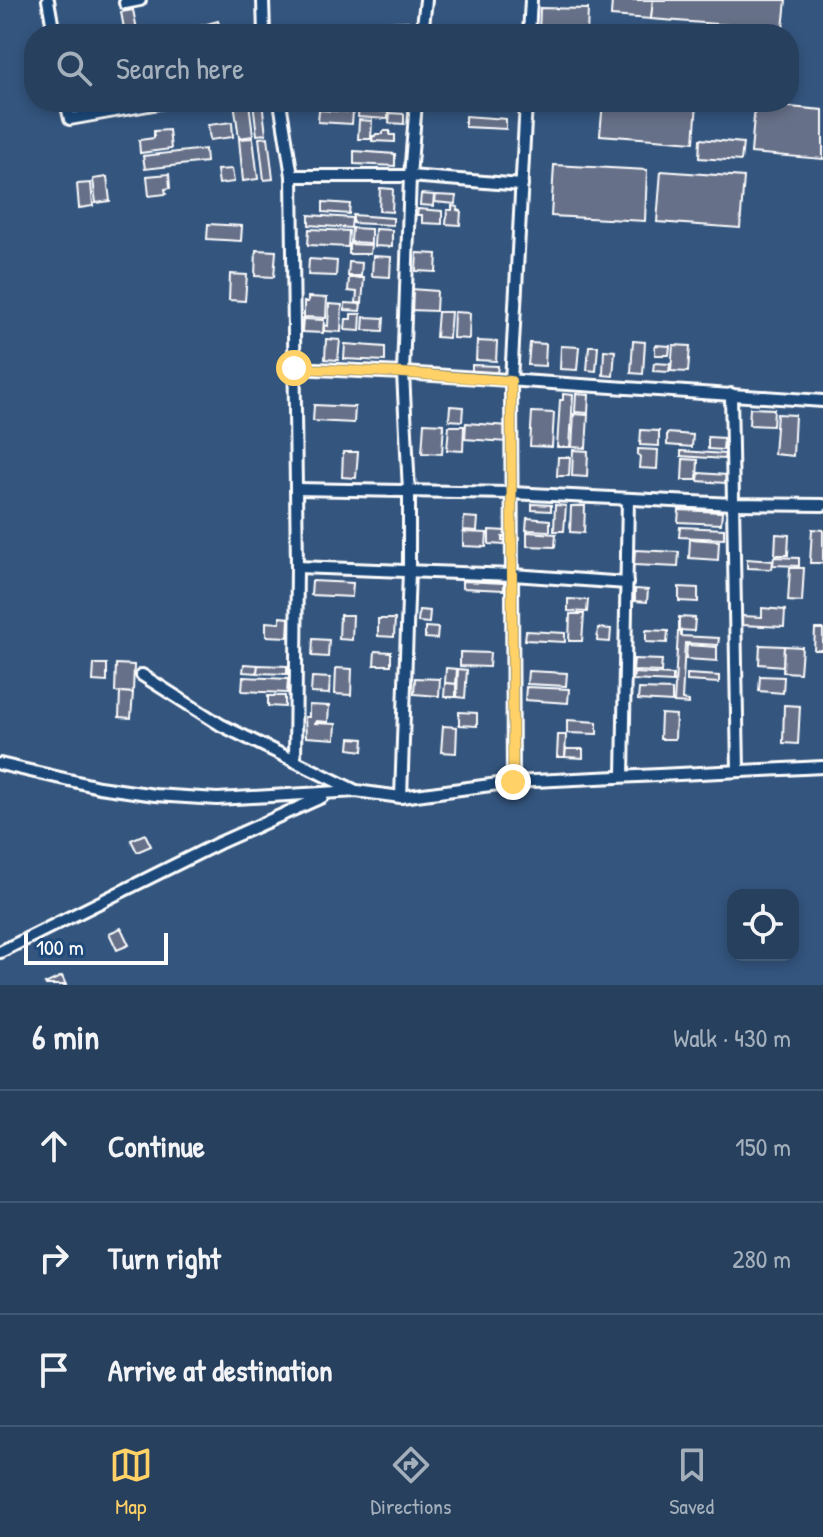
<!DOCTYPE html>
<html lang="en">
<head>
<meta charset="utf-8">
<style>
	body { margin:0; font-family:"Patrick Hand",sans-serif; background:#2f4764; color:#f1f3f6 }
	.controls { position:absolute; right:24px; bottom:24px; display:grid; overflow:hidden; border-radius:16px; box-shadow:0 4px 12px #0003 }
	.controls button { width:72px; height:72px; display:grid; place-items:center; padding:0; border:0; border-bottom:2px solid #435973; background:#27405e; color:#f1f3f6; font:40px sans-serif }
	.scale { position:absolute; left:24px; bottom:20px; width:144px; box-sizing:border-box; padding-left:8px; border:4px solid #fff; border-top:0; font-size:22px; line-height:28px; white-space:nowrap; color:#fff; -webkit-text-stroke:6px #1f4a7a; paint-order:stroke }
	.stop { position:absolute; width:24px; height:24px; margin:-18px; border:6px solid #ffd166; border-radius:50%; background:#fff }
	.stop.end { background:#ffd166; border-color:#fff; box-shadow:0 2px 8px #0008 }
	.list { margin:0; padding:0; list-style:none }
	h2 { display:flex; justify-content:space-between; align-items:center; height:104px; margin:0; padding:0 32px; font-size:34px }
	h2 small { font-size:26px; font-weight:400; color:#a4afbc }
	.list li { display:grid; grid-template-columns:52px 1fr auto; gap:24px; align-items:center; box-sizing:border-box; height:112px; padding:0 32px; border-top:2px solid #435973 }
	.list b { display:block; font-size:30px; white-space:nowrap }
	.list em { font-size:26px; font-style:normal; color:#a4afbc }
	.icon { flex:none; width:44px; height:44px; fill:none; stroke:currentColor; stroke-width:2; stroke-linecap:round; stroke-linejoin:round }
	.map { position:relative; flex:none; width:823px; height:985px; overflow:hidden }
	.search { position:absolute; background:#27405e; box-shadow:0 4px 12px #0003; left:24px; right:24px; top:24px; height:88px; display:flex; align-items:center; gap:20px; box-sizing:border-box; padding:0 28px; border-radius:32px; color:#a4afbc; font-size:30px }
	.sheet { height:440px; background:#27405e }
	nav { display:flex; justify-content:space-around; align-items:center; box-sizing:border-box; height:112px; border-top:2px solid #435973; background:#27405e; font-size:22px; color:#a4afbc }
	nav a { display:grid; justify-items:center; gap:4px }
	nav .on { color:#ffd166 }
	.map>svg:first-child { display:block }
	.building { fill:#666f88; stroke:#fff; stroke-width:2 }
	.lines { fill:none; stroke-linecap:round; stroke-linejoin:round }
	.minor-casing { stroke:#fff; stroke-width:16 }
	.minor { stroke:#1f4a7a; stroke-width:10 }
	.route { stroke:#ffd166; stroke-width:10 }
</style>
</head>
<body>
<div class="map">
<svg width="823" height="985" viewBox="0 0 823 985">
	<rect width="100%" height="100%" fill="#34557e"/>
	<filter id="ink" filterUnits="userSpaceOnUse"><feTurbulence type="fractalNoise" baseFrequency=".0125" numOctaves="2"/><feDisplacementMap in="SourceGraphic" scale="16" xChannelSelector="R" yChannelSelector="G"/><feConvolveMatrix kernelMatrix="1 2 1 2 8 2 1 2 1" color-interpolation-filters="sRGB"/></filter>
	<g filter="url(#ink)">
		<!-- building -->
		<g class="building">
			<path d="M612 0H653L651 19 611 16Z"/>
			<path d="M653 0H786L783 29 651 19Z"/>
			<path d="M540 8 588 9 587 34H539Z"/>
			<path d="M133 10 138 34H125L121 12Z"/>
			<path d="M218 21 222 34H190L189 29Z"/>
			<path d="M408 21 409 28H391L390 22Z"/>
			<path d="M234 102H249L253 136 239 138Z"/>
			<path d="M253 102H262L266 134 257 135Z"/>
			<path d="M537 102H585V108L537 106Z"/>
			<path d="M603 102 697 103 694 142 600 135Z"/>
			<path d="M359 103 378 106V111L388 112V119L358 117Z"/>
			<path d="M755 104 823 110V159L751 153Z"/>
			<path d="M319 110 353 112 352 124 318 122Z"/>
			<path d="M390 113 404 114V124L389 123Z"/>
			<path d="M465 116 506 119V129L465 127Z"/>
			<path d="M359 120 372 121 371 139H358Z"/>
			<path d="M232 122 233 137 210 140 208 125Z"/>
			<path d="M169 130 171 149 140 153 139 140 154 138V131Z"/>
			<path d="M383 131H390V135H395V142L372 141 373 136H375L376 134H383Z"/>
			<path d="M268 137 273 179 264 180 259 138Z"/>
			<path d="M253 138 258 179 243 181 239 139Z"/>
			<path d="M700 139 743 143 741 161 699 158Z"/>
			<path d="M205 149 206 162 145 169 143 156Z"/>
			<path d="M354 151 395 154V166L354 164Z"/>
			<path d="M554 165 647 170 645 221 551 216Z"/>
			<path d="M232 169 234 182 219 184 217 170Z"/>
			<path d="M661 171 744 177 740 228 657 222Z"/>
			<path d="M169 174 170 188 165 189 166 194 149 196 147 176Z"/>
			<path d="M107 177 110 201 96 203 93 179Z"/>
			<path d="M91 183 93 206 79 208 77 184Z"/>
			<path d="M380 188 393 189 392 212 379 211Z"/>
			<path d="M421 194 434 195 433 206 420 205Z"/>
			<path d="M436 195 456 196 455 204 435 202Z"/>
			<path d="M323 202 350 204 349 214 323 212Z"/>
			<path d="M452 206 458 207 457 210 461 211 460 225 446 224 447 210H452Z"/>
			<path d="M418 209 442 211V224L422 223V215H417Z"/>
			<path d="M309 215 352 218 351 228 309 225Z"/>
			<path d="M353 215 393 218V225L353 223Z"/>
			<path d="M208 224 242 226 241 241 207 239Z"/>
			<path d="M352 228 371 229V243L351 242Z"/>
			<path d="M309 229 349 231 348 247 308 245Z"/>
			<path d="M375 229 392 230V247L374 246Z"/>
			<path d="M349 244 371 245 370 254H349Z"/>
			<path d="M256 250 276 251 274 277 255 276Z"/>
			<path d="M417 253 437 254 436 272 416 271Z"/>
			<path d="M373 256 391 257 390 277 372 276Z"/>
			<path d="M309 259 337 261 336 276 308 275Z"/>
			<path d="M349 262 362 263 361 276H348Z"/>
			<path d="M230 274 247 275 245 301 229 300Z"/>
			<path d="M349 278H364L362 303H356L357 292 348 291Z"/>
			<path d="M411 289 437 291 436 311 410 310Z"/>
			<path d="M308 297 327 298 326 318 304 317V302H308Z"/>
			<path d="M345 303 361 304 360 311 345 310Z"/>
			<path d="M329 304 342 305 341 332 324 331V325L328 326Z"/>
			<path d="M438 312H451L449 338 436 337Z"/>
			<path d="M454 312 470 313 469 339 453 338Z"/>
			<path d="M351 314H361L360 331 345 330 346 319H351Z"/>
			<path d="M364 317 384 318 383 331 363 330Z"/>
			<path d="M303 319 324 320 323 333 302 332Z"/>
			<path d="M326 339 340 340 338 360 325 359Z"/>
			<path d="M477 341 497 342 496 361 476 360Z"/>
			<path d="M633 341 645 342 643 374 631 373Z"/>
			<path d="M530 343 546 344 545 366 528 365Z"/>
			<path d="M345 344 385 347V361L344 359Z"/>
			<path d="M655 345 670 346 669 355H655Z"/>
			<path d="M673 345 690 346 688 372 671 371Z"/>
			<path d="M561 346 579 347 577 370 560 369Z"/>
			<path d="M589 346H598L596 371 587 370Z"/>
			<path d="M604 350 615 351 613 376 603 375Z"/>
			<path d="M654 363 670 364 669 372 653 371Z"/>
			<path d="M472 365 498 366 497 373 472 371Z"/>
			<path d="M563 394 573 395 570 447H557L560 400H563Z"/>
			<path d="M576 394 589 395 588 413 575 412Z"/>
			<path d="M314 405 355 407 354 423 313 421Z"/>
			<path d="M450 406 463 407 462 421 449 420Z"/>
			<path d="M750 408 774 409 773 426 749 425Z"/>
			<path d="M532 412 554 413 552 447 530 446Z"/>
			<path d="M574 414 588 415 586 448 572 447Z"/>
			<path d="M777 414 795 415 793 456 774 454Z"/>
			<path d="M424 423 444 424 442 454 422 453Z"/>
			<path d="M466 423 508 426 507 442 465 439Z"/>
			<path d="M449 426H464L463 451 447 450Z"/>
			<path d="M641 430 659 431V446L640 445Z"/>
			<path d="M667 433 693 435 692 447 667 445Z"/>
			<path d="M708 437 724 438 723 450 708 449Z"/>
			<path d="M638 449 658 450 657 469 639 468 640 456 638 455Z"/>
			<path d="M573 450 588 451 587 477 572 476Z"/>
			<path d="M681 451 725 454 724 459 681 456Z"/>
			<path d="M343 452H358L356 478 342 477Z"/>
			<path d="M558 457H570L569 476H557Z"/>
			<path d="M683 459 698 460 697 480H682Z"/>
			<path d="M699 473 726 475 725 483 698 481Z"/>
			<path d="M532 504 551 505V511L532 510Z"/>
			<path d="M555 505 566 506 564 531H554Z"/>
			<path d="M571 506H585L584 533 570 532Z"/>
			<path d="M679 510 722 512 721 524 678 522Z"/>
			<path d="M464 517 478 518 477 531 463 530Z"/>
			<path d="M527 518 550 520V531L526 530Z"/>
			<path d="M680 527 724 529V539L679 537Z"/>
			<path d="M812 529 823 530V563H810Z"/>
			<path d="M489 530 506 531V537H502V541H505V545L489 544Z"/>
			<path d="M463 532 487 533 486 547 463 546Z"/>
			<path d="M527 532 556 534 555 547 527 546Z"/>
			<path d="M776 534 789 535 788 555H775Z"/>
			<path d="M690 539 719 541 718 560 689 558Z"/>
			<path d="M635 550 679 552 678 567 634 565Z"/>
			<path d="M774 557 799 558V566L773 565Z"/>
			<path d="M747 559 773 561 772 569 747 568Z"/>
			<path d="M790 568H804L802 602 788 601Z"/>
			<path d="M312 581 353 583 352 597 311 595Z"/>
			<path d="M462 581 504 583V590L462 588Z"/>
			<path d="M679 587 698 588V602L679 601Z"/>
			<path d="M635 589 648 590 647 602 635 601Z"/>
			<path d="M568 599 588 600 587 612 568 611Z"/>
			<path d="M762 608 785 610 784 627 742 625V616L762 617Z"/>
			<path d="M419 610 430 611 429 623 418 622Z"/>
			<path d="M570 614H584L582 641H569Z"/>
			<path d="M340 615H353L352 640 339 639Z"/>
			<path d="M280 617 289 618 288 637 266 636V622L280 623Z"/>
			<path d="M679 617 695 618 694 631 679 630Z"/>
			<path d="M378 619H395L394 637 378 636Z"/>
			<path d="M425 627 438 628 437 639 425 638Z"/>
			<path d="M598 628 611 629 610 642 597 641Z"/>
			<path d="M815 629H823V650H814Z"/>
			<path d="M646 630 668 631 667 643 646 642Z"/>
			<path d="M526 631 565 633V642L525 640Z"/>
			<path d="M678 632H681V636L719 638 718 645 685 643 682 700 689 701V704L674 703Z"/>
			<path d="M313 639 329 640 328 657 312 656Z"/>
			<path d="M687 645 717 647V661L686 659Z"/>
			<path d="M760 645 784 646 783 666 759 664Z"/>
			<path d="M784 646 802 647 800 673 783 672Z"/>
			<path d="M375 651 391 652V665H374Z"/>
			<path d="M460 652 490 653 489 667 460 666Z"/>
			<path d="M634 659 662 660 661 672 633 671Z"/>
			<path d="M94 664H107V682L93 681Z"/>
			<path d="M116 664 134 665 133 693 115 692Z"/>
			<path d="M244 664 258 665 257 673 243 672Z"/>
			<path d="M258 665 287 666V674L257 673Z"/>
			<path d="M336 668 352 669 351 695 335 694Z"/>
			<path d="M446 668 457 669 456 684 445 683Z"/>
			<path d="M458 669 467 670 465 698 457 697Z"/>
			<path d="M528 671 567 673 566 686 527 684Z"/>
			<path d="M634 673 673 675V682L633 680Z"/>
			<path d="M687 674 719 676V683L687 681Z"/>
			<path d="M760 676 784 677 783 693 759 691Z"/>
			<path d="M243 677 288 679 287 693 242 691Z"/>
			<path d="M312 677 330 678 329 694 311 693Z"/>
			<path d="M415 678 440 679 439 696 414 694Z"/>
			<path d="M445 683 456 684V697H444Z"/>
			<path d="M526 687 569 689 568 703 525 700Z"/>
			<path d="M639 689 672 690V702L638 700Z"/>
			<path d="M120 692 133 693 131 718 119 717Z"/>
			<path d="M268 696H285V707L268 706Z"/>
			<path d="M309 705 329 706 328 722 316 721 315 723 336 724 335 739 306 737 305 717H309Z"/>
			<path d="M784 705 800 706 798 744 783 743Z"/>
			<path d="M459 712 477 713V726L459 725Z"/>
			<path d="M661 714 676 715 675 739H660Z"/>
			<path d="M567 720 597 722V734L567 733Z"/>
			<path d="M443 726 457 727 456 753 441 752Z"/>
			<path d="M558 735H566L565 757H557Z"/>
			<path d="M350 738 364 739 363 751 349 749Z"/>
			<path d="M566 749H583V758L565 757Z"/>
			<path d="M145 834 151 846 137 852 131 840Z"/>
			<path d="M121 928 129 945 117 950 109 933Z"/>
			<path d="M62 976 66 985H46L45 984Z"/>
		</g>
		<g class="lines">
			<defs>
				<g id="minor">
					<path d="M48 0 54 34"/>
					<path d="M263 0 264 34"/>
					<path d="M125 3 140 0"/>
					<path d="M422 34 426 0"/>
					<path d="M529 34 531 0"/>
					<path d="M66 102 70 119 165 102"/>
					<path d="M280 102 292 176 297 567 295 761"/>
					<path d="M292 176H410L522 185"/>
					<path d="M294 368 403 373 823 401"/>
					<path d="M731 394 738 770"/>
					<path d="M296 489 511 493 733 504 823 505"/>
					<path d="M297 567 513 575 627 583"/>
					<path d="M142 675 221 725 354 790"/>
					<path d="M0 764 99 787 155 795 217 799 356 791 401 797 513 782 823 767"/>
					<path d="M623 776 628 499"/>
					<path d="M513 782 511 381 526 102"/>
					<path d="M401 797 409 571V491L403 373 410 176 416 102"/>
					<path d="M0 952 219 843 322 797"/>
				</g>
			</defs>
			<!-- minor casing -->
			<use href="#minor" class="minor-casing"/>
			<!-- minor -->
			<use href="#minor" class="minor"/>
		</g>
	</g>
	<g class="lines" filter="url(#ink)">
		<!-- route -->
		<path class="route" d="M294 368 403 373 511 381 513 782"/>
	</g>
</svg>
<div class="controls">
<button><svg class="icon" aria-label="locate" viewBox="0 0 24 24"><circle cx="12" cy="12" r="6"/><path d="M12 2v4M12 18v4M2 12h4M18 12h4"/></svg></button>
</div>
<div class="scale">100 m</div>
<div class="stop" style="left:294px;top:368px"></div>
<div class="stop end" style="left:513px;top:782px"></div>
<div class="search"><svg class="icon" aria-label="search" viewBox="0 0 24 24"><circle cx="10" cy="10" r="6"/><path d="M15 15l6 6"/></svg>Search here</div>
</div>
<section class="sheet">
<h2>6 min<small>Walk · 430 m</small></h2>
<ul class="list">
<li><svg class="icon" aria-label="ahead" viewBox="0 0 24 24"><path d="M12 20V5M6 11l6-6 6 6"/></svg><div><b>Continue</b></div><em>150 m</em></li>
<li><svg class="icon" aria-label="right" viewBox="0 0 24 24"><path d="M7 20v-9h11M14 6l5 5-5 5"/></svg><div><b>Turn right</b></div><em>280 m</em></li>
<li><svg class="icon" aria-label="arrive" viewBox="0 0 24 24"><path d="M6 21V4h12l-3 4 3 4H6"/></svg><div><b>Arrive at destination</b></div></li>
</ul>
</section>
<nav>
<a class="on"><svg class="icon" aria-label="map" viewBox="0 0 24 24"><path d="M3 6l6-2 6 2 6-2v14l-6 2-6-2-6 2zM9 4v14M15 6v14"/></svg>Map</a>
<a><svg class="icon" aria-label="directions" viewBox="0 0 24 24"><path d="M12 3l9 9-9 9-9-9zM9 14v-3h6M13 9l2 2-2 2"/></svg>Directions</a>
<a><svg class="icon" aria-label="saved" viewBox="0 0 24 24"><path d="M7 4h10v16l-5-4-5 4z"/></svg>Saved</a>
</nav>
</body>
</html>
